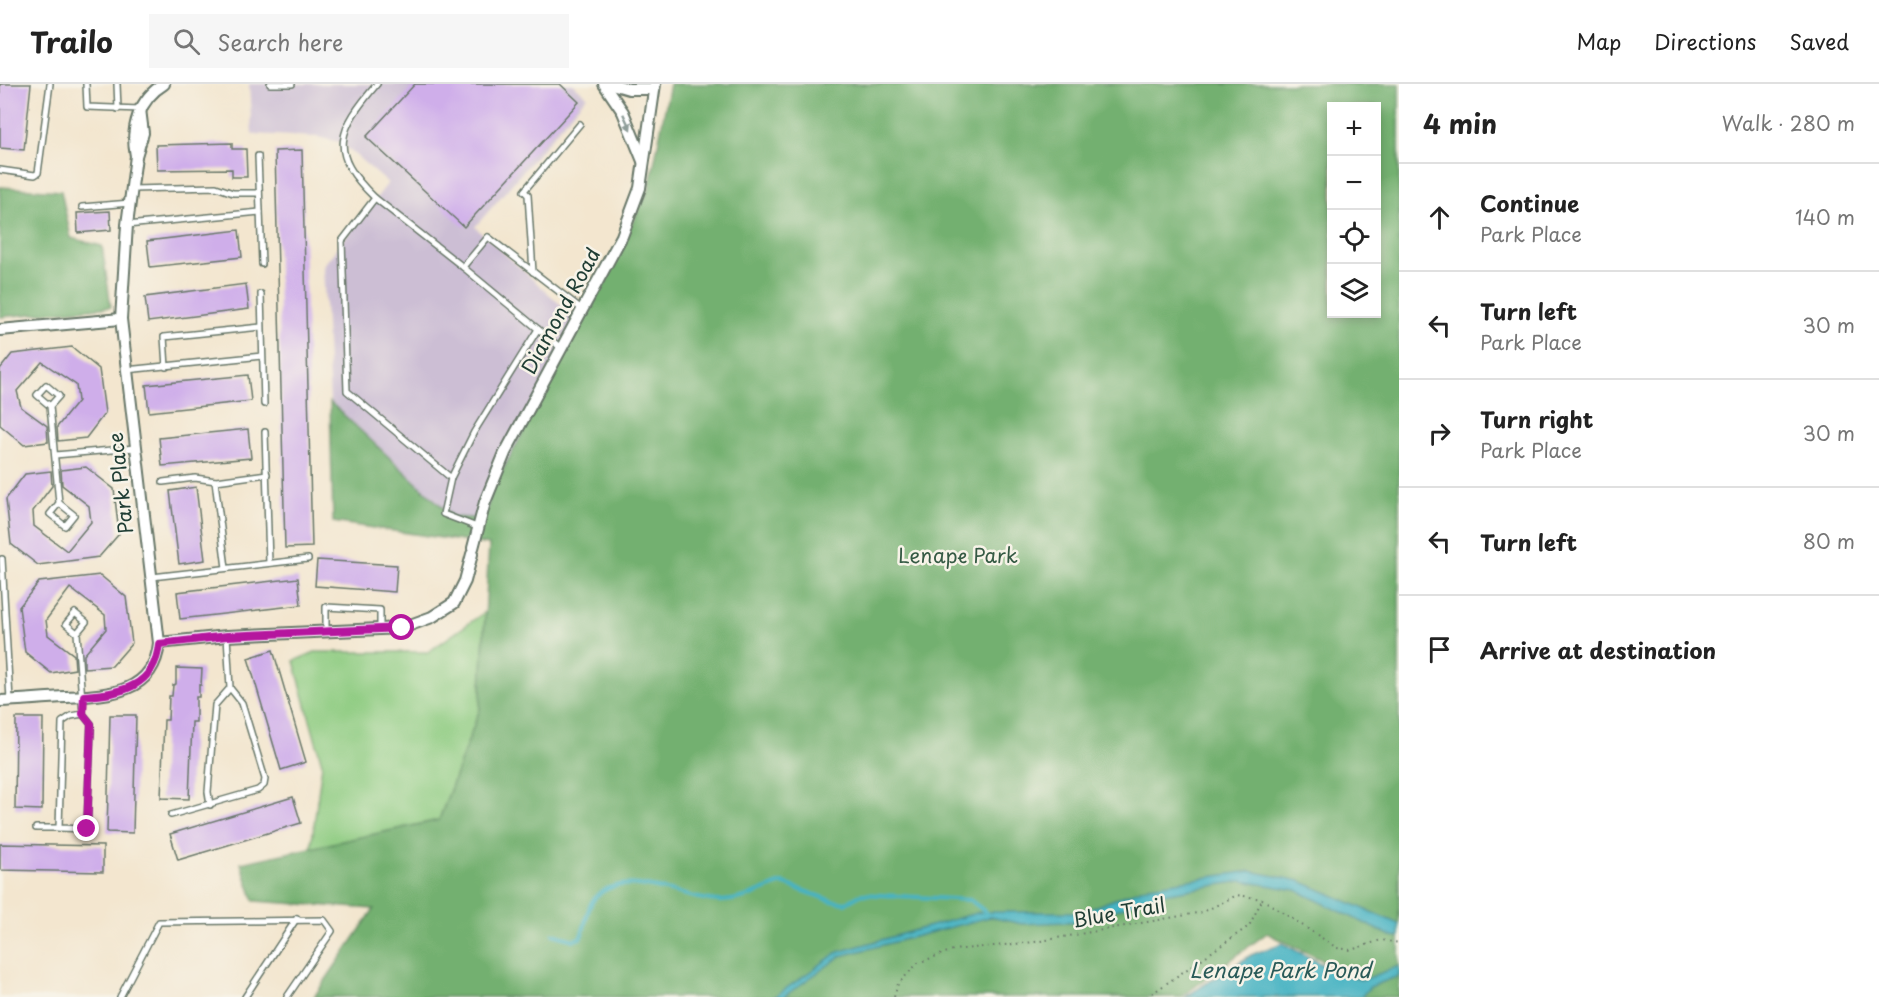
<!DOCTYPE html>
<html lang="en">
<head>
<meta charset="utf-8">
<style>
	body { margin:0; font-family:"Playpen Sans",sans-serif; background:#f6f6f6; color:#222 }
	.controls { position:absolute; right:18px; top:18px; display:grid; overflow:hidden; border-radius:0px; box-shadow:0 3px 9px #0003 }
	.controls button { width:54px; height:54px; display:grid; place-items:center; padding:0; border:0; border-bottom:2px solid #e0e0e0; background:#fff; color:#222; font:30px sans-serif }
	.stop { position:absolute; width:18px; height:18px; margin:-14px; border:4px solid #b5179e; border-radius:50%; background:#fff }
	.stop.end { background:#b5179e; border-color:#fff; box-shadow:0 2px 6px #0008 }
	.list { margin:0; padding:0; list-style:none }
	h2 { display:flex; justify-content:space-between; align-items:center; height:78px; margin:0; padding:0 24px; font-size:26px }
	h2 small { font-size:20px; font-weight:400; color:#767676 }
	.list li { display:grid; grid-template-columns:39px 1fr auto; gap:18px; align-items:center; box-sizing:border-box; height:108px; padding:0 24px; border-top:2px solid #e0e0e0 }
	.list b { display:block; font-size:22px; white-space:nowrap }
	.list p { margin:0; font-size:20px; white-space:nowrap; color:#767676 }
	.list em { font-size:20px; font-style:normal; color:#767676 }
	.icon { flex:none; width:33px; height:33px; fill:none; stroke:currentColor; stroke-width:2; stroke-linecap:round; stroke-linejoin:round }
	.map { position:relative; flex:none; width:1399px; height:913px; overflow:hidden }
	header { display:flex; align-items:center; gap:36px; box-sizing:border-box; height:84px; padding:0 30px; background:#fff; border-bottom:2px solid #e0e0e0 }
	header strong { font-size:28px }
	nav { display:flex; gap:33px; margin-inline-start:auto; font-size:21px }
	.search { width:420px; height:54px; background:#f6f6f6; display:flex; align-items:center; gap:15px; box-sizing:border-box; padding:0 21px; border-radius:0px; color:#767676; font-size:22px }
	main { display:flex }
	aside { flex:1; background:#fff }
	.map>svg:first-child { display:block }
	.industrial { fill:#ccbed4 }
	.green { fill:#8fcc82; stroke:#57845b; stroke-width:1.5 }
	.forest { fill:#73b070; stroke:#497652; stroke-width:1.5; fill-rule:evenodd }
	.water { fill:#46b3c3; stroke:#32787c; stroke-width:1.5 }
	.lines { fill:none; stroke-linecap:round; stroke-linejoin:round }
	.stream { stroke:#46b3c3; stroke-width:4 }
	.building { fill:#cfaeea }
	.lane-casing { stroke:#69786a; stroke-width:8 }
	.street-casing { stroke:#69786a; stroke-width:14 }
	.path { stroke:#69786a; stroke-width:2; stroke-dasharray:1.5 4.5; stroke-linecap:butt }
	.lane { stroke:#fff; stroke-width:5 }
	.street { stroke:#fff; stroke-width:10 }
	.oneway { fill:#8f9e9a }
	.route { stroke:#b5179e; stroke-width:8 }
	.labels { text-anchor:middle; stroke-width:5; stroke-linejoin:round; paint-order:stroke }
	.street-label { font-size:20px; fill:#1f3d34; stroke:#f7f3e8 }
	.park-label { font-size:20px; fill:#355a44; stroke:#f7f3e8 }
	.water-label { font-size:21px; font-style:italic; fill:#295a58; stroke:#f7f3e8 }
</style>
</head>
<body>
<header>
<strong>Trailo</strong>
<div class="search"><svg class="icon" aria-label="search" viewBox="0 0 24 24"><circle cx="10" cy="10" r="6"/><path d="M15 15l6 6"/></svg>Search here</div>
<nav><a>Map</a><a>Directions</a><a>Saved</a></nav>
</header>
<main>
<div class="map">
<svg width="1399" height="913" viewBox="0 0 1399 913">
	<rect width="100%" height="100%" fill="#f7f3e8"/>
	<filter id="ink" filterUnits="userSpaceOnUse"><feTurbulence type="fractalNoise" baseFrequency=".0167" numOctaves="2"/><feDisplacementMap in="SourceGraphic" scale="12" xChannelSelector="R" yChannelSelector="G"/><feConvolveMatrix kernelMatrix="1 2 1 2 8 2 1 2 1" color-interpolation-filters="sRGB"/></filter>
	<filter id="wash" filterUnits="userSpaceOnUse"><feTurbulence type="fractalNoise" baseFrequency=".008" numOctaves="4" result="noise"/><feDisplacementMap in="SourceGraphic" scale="24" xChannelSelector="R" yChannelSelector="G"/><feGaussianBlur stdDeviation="1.35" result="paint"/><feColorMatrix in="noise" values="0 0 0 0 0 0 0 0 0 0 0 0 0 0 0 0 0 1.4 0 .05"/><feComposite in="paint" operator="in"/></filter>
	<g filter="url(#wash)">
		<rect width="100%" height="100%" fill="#f3e6cf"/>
		<!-- industrial -->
		<path class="industrial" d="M249 0H573L587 12 475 143 582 240 493 404 484 435 453 433 330 317 323 182 388 99 340 58 317 53 252 50Z"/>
		<!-- green -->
		<path class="green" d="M485 528 480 625 439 736 311 764 322 680 294 577 315 568H428Z"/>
		<!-- forest -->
		<g class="forest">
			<path d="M670 0H1399V913H1362L1363 896 1267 849 1181 913H314L374 825 254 817 241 779 439 736 480 625 489 461 333 438 330 318 453 433 484 435 493 404 582 240 649 105ZM1332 22H1376V230H1332Z"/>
			<path d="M0 103 61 107 71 154 102 162 111 223 0 233Z"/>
		</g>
		<!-- water -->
		<g class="water">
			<path d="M1250 787 1300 797 1399 840V853L1391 852 1296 806 1242 797 1151 812 1088 837 1022 840 990 833 841 872 783 913H774L838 868 980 828H1081L1149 802Z"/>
			<path d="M1282 859 1342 891 1363 896 1399 882V892L1370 903 1361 913H1185L1251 871Z"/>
		</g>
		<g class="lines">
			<!-- stream -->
			<path class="stream" d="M553 850 574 856 580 854C587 842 585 826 594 815 621 781 685 817 721 817 745 816 760 807 782 799L832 817 846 819 862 810 970 816 987 829"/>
		</g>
		<g id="blocks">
			<!-- building -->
			<g class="building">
				<path d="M0 0H31L24 66 0 64Z"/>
				<path d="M415 0H560L579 18 464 143 366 53Z"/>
				<path d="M232 59V65H246L247 93H232V85L157 86 156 61Z"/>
				<path d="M302 66 312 463 285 464 275 67Z"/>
				<path d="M110 127 111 146 78 149 77 129Z"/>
				<path d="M239 146 242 173 150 183 147 157Z"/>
				<path d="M246 200 249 225 148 238 145 213Z"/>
				<path d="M72 263 99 285 105 329 86 354 58 357 57 343 78 317 76 301 42 278 17 307 21 323 47 342 48 358 24 361 0 341V285L12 270Z"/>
				<path d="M248 291 251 317 149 328 146 301Z"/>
				<path d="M248 345 251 374 162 382 159 354Z"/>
				<path d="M86 383 114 405 119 450 99 473 38 481 11 460 6 415 25 390 51 387 52 402 33 427 34 442 67 467 91 438 89 422 62 401 61 386Z"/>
				<path d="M196 403 205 476 179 480 170 407Z"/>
				<path d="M317 476 397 481 395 508 315 502Z"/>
				<path d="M100 491 126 513 132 559 112 582 84 584V571L106 545 105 531 70 504 46 536 48 551 74 571 75 585 51 589 25 568 19 523 39 498Z"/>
				<path d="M298 494 301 521 180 535 177 508Z"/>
				<path d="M273 566 306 678 281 686 248 574Z"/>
				<path d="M176 584 202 585 201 601H199V613H196V638H192L189 715 161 714 164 636H168L169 612H172L173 601 176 600Z"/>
				<path d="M110 631H136L133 749 107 748Z"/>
				<path d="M16 634H43L42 726 15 725Z"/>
				<path d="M293 713 301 739 178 776 170 750Z"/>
				<path d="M0 760 103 762V788L0 786Z"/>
			</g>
		</g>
	</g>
	<g filter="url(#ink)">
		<use href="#blocks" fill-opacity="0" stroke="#69786a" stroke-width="1.5"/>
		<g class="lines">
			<defs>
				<g id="lane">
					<path d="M86 0 87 23 140 25"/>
					<path d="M117 0 118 25"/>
					<path d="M270 0H292"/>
					<path d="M377 0C338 46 327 68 375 114L342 157 347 307 451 394 474 348 538 245 561 264"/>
					<path d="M258 72 262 180"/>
					<path d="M0 86 35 91 38 89 50 0"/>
					<path d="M132 105 216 103 233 109H259"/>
					<path d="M375 114 463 183 488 153 583 226"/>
					<path d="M82 123 130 119"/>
					<path d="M127 141 260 128"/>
					<path d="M463 183 538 245"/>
					<path d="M533 188 528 111 524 107 580 40"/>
					<path d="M261 210 264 320"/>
					<path d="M166 283 164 253 261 243"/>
					<path d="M126 286 262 272"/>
					<path d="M50 322 59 312 46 301 37 311 50 322 59 419 50 430 65 442 74 431 59 419"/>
					<path d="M265 348 269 479"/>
					<path d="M55 371 135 364"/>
					<path d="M451 394 443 430 477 443"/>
					<path d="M215 397 226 484"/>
					<path d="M163 398 195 394 216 397 267 390"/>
					<path d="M2 475 10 616"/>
					<path d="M152 493 308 475"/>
					<path d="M326 547V523L380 526V545"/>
					<path d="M77 549 86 538 75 529 66 540 77 549 83 630 91 640 87 745 59 744 62 638 71 632 83 630"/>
					<path d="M210 721 208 708 215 621 230 604"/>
					<path d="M171 731 258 706 264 701 265 695 242 619 230 604 227 552"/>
					<path d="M36 744H59"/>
					<path d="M120 913 159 838 324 836 332 847 287 913"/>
					<path d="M245 913 297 834"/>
				</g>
				<g id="street">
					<path d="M604 0 623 28 643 77"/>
					<path d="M612 0 629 5H654"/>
					<path d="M136 72C130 44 139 15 164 0"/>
					<path d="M0 246 121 235"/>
					<path d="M473 464 485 418 505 369 622 152 640 104 655 0"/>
					<path d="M159 559 227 552 402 544 432 533 454 519 465 497 472 470"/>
					<path d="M0 617C22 616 44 614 65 613 106 611 154 611 159 559L121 235 127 141 136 72 143 49 140 25"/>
				</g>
			</defs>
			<!-- lane casing -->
			<use href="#lane" class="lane-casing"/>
			<!-- street casing -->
			<use href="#street" class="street-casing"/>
			<!-- path -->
			<g class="path">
				<path d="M894 913 898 900 918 879 953 866 1035 858 1203 828 1237 811 1262 815 1337 864 1351 866 1381 856 1399 859"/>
				<path d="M1147 913 1249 842 1262 816"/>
			</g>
			<!-- lane -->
			<use href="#lane" class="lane"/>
			<!-- street -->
			<use href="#street" class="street"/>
		</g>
		<!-- one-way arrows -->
		<defs><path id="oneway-solid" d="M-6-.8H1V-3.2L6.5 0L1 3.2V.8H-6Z" transform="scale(1.5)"/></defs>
		<use class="oneway" href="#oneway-solid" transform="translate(627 38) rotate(65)"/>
	</g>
	<g class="lines" filter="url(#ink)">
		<!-- route -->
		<path class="route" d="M87 745 91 640 83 630 84 612C120 610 155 603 159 560L227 552 402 544"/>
	</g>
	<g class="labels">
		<!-- street labels -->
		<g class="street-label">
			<text transform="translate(561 227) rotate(-61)" y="7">Diamond Road</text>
			<text transform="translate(121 399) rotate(-96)" y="7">Park Place</text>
			<text transform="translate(1119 829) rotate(-10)" y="7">Blue Trail</text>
		</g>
		<!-- park labels -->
		<g class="park-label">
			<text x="958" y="479">Lenape Park</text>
		</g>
		<!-- water labels -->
		<g class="water-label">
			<text x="1280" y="894">Lenape Park Pond</text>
		</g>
	</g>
</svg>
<div class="controls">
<button>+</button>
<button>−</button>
<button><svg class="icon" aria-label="locate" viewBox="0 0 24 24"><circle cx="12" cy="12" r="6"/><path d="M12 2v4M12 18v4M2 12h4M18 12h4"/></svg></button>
<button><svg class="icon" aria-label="layers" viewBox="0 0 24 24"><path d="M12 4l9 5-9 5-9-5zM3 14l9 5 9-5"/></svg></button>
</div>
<div class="stop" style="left:402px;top:544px"></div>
<div class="stop end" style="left:87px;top:745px"></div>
</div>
<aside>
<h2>4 min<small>Walk · 280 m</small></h2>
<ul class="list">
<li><svg class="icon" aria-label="ahead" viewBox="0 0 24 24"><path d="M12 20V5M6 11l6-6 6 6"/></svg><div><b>Continue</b><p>Park Place</p></div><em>140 m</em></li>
<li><svg class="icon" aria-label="left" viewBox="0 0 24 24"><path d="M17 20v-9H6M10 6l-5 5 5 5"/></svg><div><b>Turn left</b><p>Park Place</p></div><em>30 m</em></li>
<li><svg class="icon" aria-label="right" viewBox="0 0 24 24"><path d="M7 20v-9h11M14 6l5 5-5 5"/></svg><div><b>Turn right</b><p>Park Place</p></div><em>30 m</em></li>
<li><svg class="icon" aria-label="left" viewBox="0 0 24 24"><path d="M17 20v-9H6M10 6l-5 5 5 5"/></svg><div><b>Turn left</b></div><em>80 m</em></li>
<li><svg class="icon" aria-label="arrive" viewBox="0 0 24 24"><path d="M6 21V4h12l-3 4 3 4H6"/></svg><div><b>Arrive at destination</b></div></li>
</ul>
</aside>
</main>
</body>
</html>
